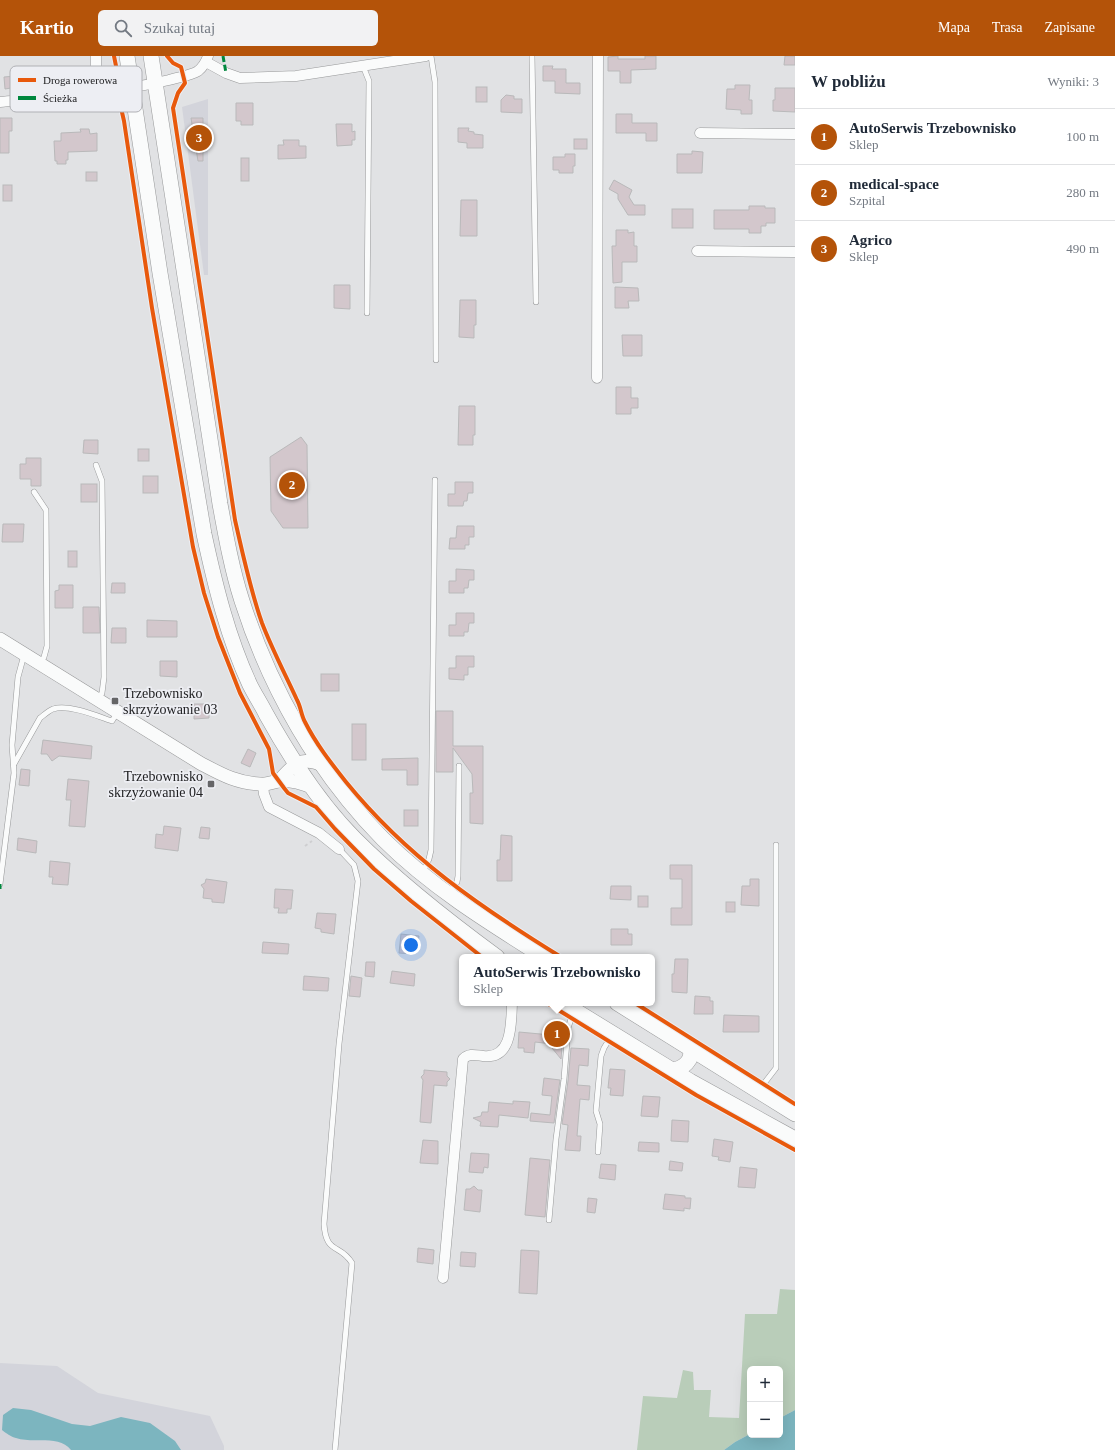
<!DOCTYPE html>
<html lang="pl">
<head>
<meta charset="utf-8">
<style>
	body { margin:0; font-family:Georgia,serif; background:#f2f2f3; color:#1f2937 }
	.controls { position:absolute; right:12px; bottom:12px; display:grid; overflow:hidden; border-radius:6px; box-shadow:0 4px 16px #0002 }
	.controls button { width:36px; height:36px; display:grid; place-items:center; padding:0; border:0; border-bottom:1px solid #e0e1e3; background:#fff; color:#1f2937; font:20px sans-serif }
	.you { position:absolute; left:411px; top:889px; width:14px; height:14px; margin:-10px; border:3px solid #fff; border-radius:50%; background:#1a73e8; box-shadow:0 0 0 6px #1a73e833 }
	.badge { display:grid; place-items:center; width:26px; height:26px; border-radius:50%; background:#b45309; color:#fff; font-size:13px; font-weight:700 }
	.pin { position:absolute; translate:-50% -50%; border:2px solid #fff; box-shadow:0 1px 4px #0006 }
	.popup { position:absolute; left:459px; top:898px; width:196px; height:52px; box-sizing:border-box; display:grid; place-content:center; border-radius:6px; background:#fff; filter:drop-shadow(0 1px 3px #0005); font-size:13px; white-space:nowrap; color:#747a83 }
	.popup b { font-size:15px; color:#1f2937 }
	.popup::after { content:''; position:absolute; left:50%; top:100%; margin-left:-8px; border:8px solid transparent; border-top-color:#fff }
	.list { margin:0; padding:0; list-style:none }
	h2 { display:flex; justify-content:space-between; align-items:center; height:52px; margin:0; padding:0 16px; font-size:17px }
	h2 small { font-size:13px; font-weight:400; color:#747a83 }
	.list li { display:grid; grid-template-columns:26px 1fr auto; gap:12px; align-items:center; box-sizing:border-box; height:56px; padding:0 16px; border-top:1px solid #e0e1e3 }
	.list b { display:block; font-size:15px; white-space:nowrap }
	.list p { margin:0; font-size:13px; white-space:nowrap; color:#747a83 }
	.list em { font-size:13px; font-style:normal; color:#747a83 }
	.icon { flex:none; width:22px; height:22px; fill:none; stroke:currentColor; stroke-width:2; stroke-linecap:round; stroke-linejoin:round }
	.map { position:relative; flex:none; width:795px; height:1394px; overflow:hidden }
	header { display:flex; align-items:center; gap:24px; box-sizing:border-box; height:56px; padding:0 20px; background:#b45309; color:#fff }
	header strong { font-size:19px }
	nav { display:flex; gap:22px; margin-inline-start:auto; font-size:14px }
	.search { width:280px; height:36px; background:#f2f2f3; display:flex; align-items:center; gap:10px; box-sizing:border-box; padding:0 14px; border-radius:6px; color:#747a83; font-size:15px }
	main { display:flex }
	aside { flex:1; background:#fff }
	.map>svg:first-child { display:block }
	.built { fill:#d3d4db }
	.green { fill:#b9cdb9 }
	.water { fill:#7cb5bf }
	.building { fill:#d3c7cc; stroke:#b9b9ba }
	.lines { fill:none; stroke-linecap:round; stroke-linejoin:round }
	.service-casing { stroke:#979899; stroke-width:6 }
	.minor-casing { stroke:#979899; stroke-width:11 }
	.tertiary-casing { stroke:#979899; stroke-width:14 }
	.secondary-casing { stroke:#979899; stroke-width:16 }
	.path { stroke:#ceced0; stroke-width:2; stroke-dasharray:3 3; stroke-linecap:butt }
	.service { stroke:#fafbfb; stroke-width:5 }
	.minor { stroke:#fafbfb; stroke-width:10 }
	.tertiary { stroke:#fafbfb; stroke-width:13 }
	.secondary { stroke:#fafbfb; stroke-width:15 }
	.quiet { stroke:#00873e; stroke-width:3; stroke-dasharray:6 3; stroke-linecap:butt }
	.cycleway-casing { stroke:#edeef3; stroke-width:6 }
	.cycleway { stroke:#e8590c; stroke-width:4 }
	.poi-dot { fill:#656567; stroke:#edeef3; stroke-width:1.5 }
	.labels { text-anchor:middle; stroke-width:3.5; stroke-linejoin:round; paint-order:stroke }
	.poi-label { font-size:14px; fill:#222224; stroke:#edeef3; text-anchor:start }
	.key { fill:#edeef3; stroke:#b0b1b5; stroke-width:1 }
	.key-label { font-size:11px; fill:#222224 }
</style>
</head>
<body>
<header>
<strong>Kartio</strong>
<div class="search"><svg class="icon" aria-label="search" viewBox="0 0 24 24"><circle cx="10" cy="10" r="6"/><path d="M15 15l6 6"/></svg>Szukaj tutaj</div>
<nav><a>Mapa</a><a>Trasa</a><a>Zapisane</a></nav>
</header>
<main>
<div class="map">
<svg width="795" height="1394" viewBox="0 0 795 1394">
	<rect width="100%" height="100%" fill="#e1e2e4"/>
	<!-- built -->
	<g class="built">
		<path d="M208 43V219H204L182 51Z"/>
		<path d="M0 1307 57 1310 98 1337 210 1360 224 1390V1394H0Z"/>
	</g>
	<!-- green -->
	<path class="green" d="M780 1233 795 1234V1354L780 1362V1313H750V1378L735 1386 724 1394H637L643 1340 677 1342 683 1314 693 1316 694 1334H711L709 1361 739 1362 745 1258H777Z"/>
	<!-- water -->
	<g class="water">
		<path d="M13 1352 31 1354 72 1368 90 1370 121 1361 150 1367 175 1385 181 1394H71C59 1378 33 1388 16 1382 11 1381 6 1377 2 1374L3 1359Z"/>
		<path d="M795 1354V1394H724L735 1386 750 1378V1379H780V1362Z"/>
	</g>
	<!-- building -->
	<g class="building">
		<path d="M618 0V3H645V0H656V13L631 14V27H620V15H608V1Z"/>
		<path d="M785 0H795V9H784Z"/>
		<path d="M543 10H553L552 13H566V27H580V38L555 37V25H543Z"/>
		<path d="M61 16 62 29 25 31 26 34 12 35 11 32 5 33 4 21Z"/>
		<path d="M735 29H750L749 44H752V58H741V54L726 53 727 33H735Z"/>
		<rect x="476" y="31" width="11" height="15"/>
		<path d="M775 32H795V56L773 55V44H775Z"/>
		<path d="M506 39 514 40V43H522V57L501 56V44Z"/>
		<path d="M236 47H253V69H241V65H236Z"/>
		<path d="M616 58H632V67H657V85H646V77H616Z"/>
		<path d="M0 62H12V75H9V97H0Z"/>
		<path d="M191 62H203V105H198Z"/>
		<path d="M336 68H352V76L355 75V84H352V89L337 90Z"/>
		<path d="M458 72H469L468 75 474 76V78L483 79V92H467V87L458 86Z"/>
		<path d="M80 73H89L90 78 97 77V95L68 96V104H66V108H57V105H55L54 85H61V77L81 76Z"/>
		<rect x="574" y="83" width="13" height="10"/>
		<path d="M283 84H299V90H306V102L278 103V89H284Z"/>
		<path d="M692 95 703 96 702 117H677V98H692Z"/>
		<path d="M565 98H575V110H573V117H559V114H553V101H565Z"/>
		<rect x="241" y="102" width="8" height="23"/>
		<rect x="86" y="116" width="11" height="9"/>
		<path d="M614 124 632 134 629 141 634 149H645V159H628L618 143V138L609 133Z"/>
		<rect x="3" y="129" width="9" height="16"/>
		<path d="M461 144H477V180H460Z"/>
		<path d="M749 150H765V152H775V167H766V170H761V177H749V173H714V154H749Z"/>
		<rect x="672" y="153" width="21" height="19"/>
		<path d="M616 174H628V177L634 176V190H637V206H622V226L613 227 612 190H616Z"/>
		<path d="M334 229H350V253L334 252Z"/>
		<path d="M615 231 638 232 639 245H628L629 252H615Z"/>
		<path d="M460 244H476V269H474V282L459 281Z"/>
		<path d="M622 279H642V300H623Z"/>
		<path d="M616 331H631V342H638V352H631V358H616Z"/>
		<path d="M459 350H475V379H473V389H458Z"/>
		<path d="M301 381 307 389 308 472H283L271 455 270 401Z"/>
		<path d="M84 384H98V398L83 397Z"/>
		<rect x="138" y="393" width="11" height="12"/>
		<path d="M26 402H41V430H31V423H20V408H26Z"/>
		<rect x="143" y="420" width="15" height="17"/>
		<path d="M455 426H473V437H468L467 445H464L463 450H448V438H455Z"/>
		<rect x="81" y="428" width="16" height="18"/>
		<path d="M3 468H24L23 486H2Z"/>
		<path d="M457 470H474V481H469V489H465V493H449L450 482H456Z"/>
		<rect x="68" y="495" width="9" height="16"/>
		<path d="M456 513 474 514V524H469L468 532H464V537H449V525H456Z"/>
		<path d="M112 527H125V537H111Z"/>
		<path d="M59 529H73V552H55V535L59 534Z"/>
		<path d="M83 551H99L100 577H83Z"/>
		<path d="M456 557H474V567H469L468 576H464V580H449V569H456Z"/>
		<path d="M147 564 177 565V581H147Z"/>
		<path d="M112 572H126V587H111Z"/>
		<path d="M456 600H474V611H468V619H464V624L449 623V612H456Z"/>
		<path d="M160 605H177V621L160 620Z"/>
		<rect x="321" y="618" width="18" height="17"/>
		<path d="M194 648H209V662L194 663Z"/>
		<path d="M436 655H453V690H483V768L470 767V737H473L472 718 453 692V716H436Z"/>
		<rect x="352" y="668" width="14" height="36"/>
		<path d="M43 684 92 690 91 703 59 700 52 705 47 698H41Z"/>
		<path d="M248 693 256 697 250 711 241 707Z"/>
		<path d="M418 702V729H407V714H382V703Z"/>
		<path d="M21 713 30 714 29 730 19 729Z"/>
		<path d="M68 723 89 725 85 771 69 770 71 744H66Z"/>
		<rect x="404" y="754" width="14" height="16"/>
		<path d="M164 770 181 772 178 795 155 792 156 778 163 779Z"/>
		<path d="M201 771 210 772 209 783 199 782Z"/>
		<path d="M501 779 512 780V825H497V804H500Z"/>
		<path d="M18 782 37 785 36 797 17 794Z"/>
		<path d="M50 805 70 807 68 829 52 828 53 821H49Z"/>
		<path d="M670 809H692V869H671V852H682V823H670Z"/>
		<path d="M206 823 227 826 224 847 212 846V843L203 842 204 833 201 829 205 827Z"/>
		<path d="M750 823H759V850L741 849 742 830H750Z"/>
		<path d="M611 830H631V844L610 843Z"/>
		<path d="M275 833 293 834 291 853H287V857H278L279 852H274Z"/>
		<rect x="638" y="840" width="10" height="11"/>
		<rect x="726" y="846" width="9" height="10"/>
		<path d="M317 857 336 858 334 878 321 876V873L315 872Z"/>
		<path d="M611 873H628V878H632V889H611Z"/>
		<path d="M401 878 419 880 417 895H412V898L399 897Z"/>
		<path d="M263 886 289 888 288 898 262 897Z"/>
		<path d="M675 903H688L687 937 672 936V918H674Z"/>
		<path d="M366 906H375L374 921 365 920Z"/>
		<path d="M392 915 415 918 414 930 390 927Z"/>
		<path d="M304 920 329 922 328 935 303 934Z"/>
		<path d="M351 920 362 922 360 941 349 940Z"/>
		<path d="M695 940 710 941V945H713V958H694Z"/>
		<path d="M724 959 759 960V976H723Z"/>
		<path d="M552 966 564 967 561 1003 552 992V988L535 986 534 997 524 996V992H518L519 976 551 979Z"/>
		<path d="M571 992 589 993 588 1010 579 1009 577 1029 590 1030 589 1044 580 1043 577 1080H581L580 1095 565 1094 568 1069 562 1068 568 1025Z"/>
		<path d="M610 1013 625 1014 623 1040 610 1039 611 1032H608Z"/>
		<path d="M424 1014 447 1016V1020L450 1023 447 1026V1030L434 1029 431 1067 420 1066 423 1024 421 1021 424 1018Z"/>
		<path d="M544 1022 560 1024 554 1067 530 1065 531 1057 550 1059 552 1040 542 1039Z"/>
		<path d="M643 1040 660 1041 658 1061 641 1060Z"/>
		<path d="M513 1045 530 1046 528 1062 499 1059 498 1071 480 1070 481 1066 473 1062 481 1060 482 1056H488L489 1046 513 1048Z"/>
		<path d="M672 1064 689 1065 688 1086 671 1085Z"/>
		<path d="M714 1083 733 1086 730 1106 718 1104 719 1101 712 1100Z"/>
		<path d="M423 1084 438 1085V1108L420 1107Z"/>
		<path d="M639 1086 659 1087V1096L638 1095Z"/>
		<path d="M471 1097 489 1098 488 1112 484 1111 483 1117 469 1116Z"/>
		<path d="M530 1102 550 1104 545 1161 525 1159Z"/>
		<path d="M670 1105 683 1107 682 1115 669 1114Z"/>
		<path d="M601 1108 616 1109 615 1124 599 1122Z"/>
		<path d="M740 1111 757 1113 755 1132 738 1131Z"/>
		<path d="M474 1130 478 1134H482L480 1156 464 1154 466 1133H470Z"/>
		<path d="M665 1138 685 1140V1142H691L690 1153 684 1152V1155L663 1153Z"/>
		<path d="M588 1142 597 1143 595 1157 587 1156Z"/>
		<path d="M418 1192 434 1194 433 1208 417 1206Z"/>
		<path d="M521 1194 539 1195 537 1238 519 1237Z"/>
		<path d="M461 1196 476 1197 475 1211 460 1210Z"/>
	</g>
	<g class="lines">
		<defs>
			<g id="service">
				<path d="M431 0 435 26 436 304"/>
				<path d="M532 0 536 246"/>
				<path d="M363 10 369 25 367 257"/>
				<path d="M96 409 102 425 104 621 102 637 98 643"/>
				<path d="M34 436 46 454 47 590 44 601 40 608"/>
				<path d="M14 708 40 662C44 659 48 655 53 653 69 648 97 660 112 665L117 657"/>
				<path d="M423 816 429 803 431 794 435 424"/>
				<path d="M0 828 14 717 12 689 18 621 24 599"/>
				<path d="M449 837 457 826 458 820 459 710"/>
				<path d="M759 1034 776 1012V789"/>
				<path d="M598 1096 600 1068 596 1055 601 1000 604 992 612 979"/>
				<path d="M549 1164 556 1083 564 1023 568 972 571 963 576 956"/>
				<path d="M335 1394 352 1207C340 1187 326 1199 324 1168L339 988 358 825 354 809 339 793"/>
			</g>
			<g id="minor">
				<path d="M96 0V37"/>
				<path d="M206 6 226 17 240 22 296 20 426 0"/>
				<path d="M0 46C57 41 114 37 169 24 178 21 190 20 198 15 203 11 206 6 208 0"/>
				<path d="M700 77 795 78"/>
				<path d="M697 195 795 196"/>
				<path d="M597 322 598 0"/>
				<path d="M263 729 264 738 269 751 319 777 339 793"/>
				<path d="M443 1222 463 1003C469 997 475 999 483 1000 513 1004 511 966 512 947"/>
			</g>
			<g id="tertiary">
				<path d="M0 583 200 707C221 718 236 727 260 728 267 729 272 726 278 725 289 723 302 727 312 731"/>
				<path d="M279 725C292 710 301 699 322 709"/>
			</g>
			<g id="secondary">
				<path d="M127 0 160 217 204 478C215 529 228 582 250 629 255 639 261 648 266 658 291 703 319 747 355 783 399 827 448 865 497 901"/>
				<path d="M151 0 220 448C226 481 232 514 242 545 270 633 318 717 383 783 430 830 488 866 544 901"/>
				<path d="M563 947 690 1025 795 1083"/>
				<path d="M617 947 795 1058"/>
				<path d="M672 1014C683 1013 694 1004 690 992"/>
			</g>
		</defs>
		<!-- service casing -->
		<use href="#service" class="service-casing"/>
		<!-- minor casing -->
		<use href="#minor" class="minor-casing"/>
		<!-- tertiary casing -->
		<use href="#tertiary" class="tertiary-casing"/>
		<!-- secondary casing -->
		<use href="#secondary" class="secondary-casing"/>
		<!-- path -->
		<path class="path" d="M305 790 312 785"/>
		<!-- service -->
		<use href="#service" class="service"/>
		<!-- minor -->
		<use href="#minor" class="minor"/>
		<!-- tertiary -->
		<use href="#tertiary" class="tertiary"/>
		<!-- secondary -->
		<use href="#secondary" class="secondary"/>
		<!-- quiet -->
		<g class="quiet">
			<path d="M223 0 226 17"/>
			<path d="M0 833V828"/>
		</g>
		<defs>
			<g id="cycleway">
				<path d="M114 0 116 10V30L124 65 152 252 193 491 204 537 218 581 240 637 269 693 273 717 284 732 288 737 316 751 335 773 374 813 411 845 482 901"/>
				<path d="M167 0 173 7 181 11 185 27 178 37 173 52 235 464C243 499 250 533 262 567 272 593 285 618 297 644 301 651 301 659 305 666 316 688 331 707 346 726 407 801 480 851 561 901"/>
				<path d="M547 947 696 1039 795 1094"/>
				<path d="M635 947 795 1048"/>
			</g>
		</defs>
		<!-- cycleway casing -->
		<use href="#cycleway" class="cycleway-casing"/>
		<!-- cycleway -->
		<use href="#cycleway" class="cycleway"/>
	</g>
	<!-- markers -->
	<g class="poi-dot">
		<rect x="111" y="641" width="8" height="8" rx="2"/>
		<rect x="207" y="724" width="8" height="8" rx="2"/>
	</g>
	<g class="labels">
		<!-- poi labels -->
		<g class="poi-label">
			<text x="123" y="642">Trzebownisko<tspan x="123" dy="16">skrzyżowanie 03</tspan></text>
			<text x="203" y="725" text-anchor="end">Trzebownisko<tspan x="203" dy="16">skrzyżowanie 04</tspan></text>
		</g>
	</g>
	<!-- legend -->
	<rect x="10" y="10" width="132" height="46" rx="6" class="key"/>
	<rect x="18" y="22" width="18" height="4" fill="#e8590c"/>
	<rect x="18" y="40" width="18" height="4" fill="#00873e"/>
	<g class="key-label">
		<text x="43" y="28">Droga rowerowa</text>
		<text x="43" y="46">Ścieżka</text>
	</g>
</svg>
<div class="controls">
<button>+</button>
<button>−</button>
</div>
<div class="you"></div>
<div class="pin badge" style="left:557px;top:978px">1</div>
<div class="popup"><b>AutoSerwis Trzebownisko</b>Sklep</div>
<div class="pin badge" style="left:292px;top:429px">2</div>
<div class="pin badge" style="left:199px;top:82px">3</div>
</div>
<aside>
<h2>W pobliżu<small>Wyniki: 3</small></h2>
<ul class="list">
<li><span class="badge">1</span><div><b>AutoSerwis Trzebownisko</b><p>Sklep</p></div><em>100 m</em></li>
<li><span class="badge">2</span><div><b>medical-space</b><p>Szpital</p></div><em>280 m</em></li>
<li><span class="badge">3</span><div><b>Agrico</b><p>Sklep</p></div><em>490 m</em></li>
</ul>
</aside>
</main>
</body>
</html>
